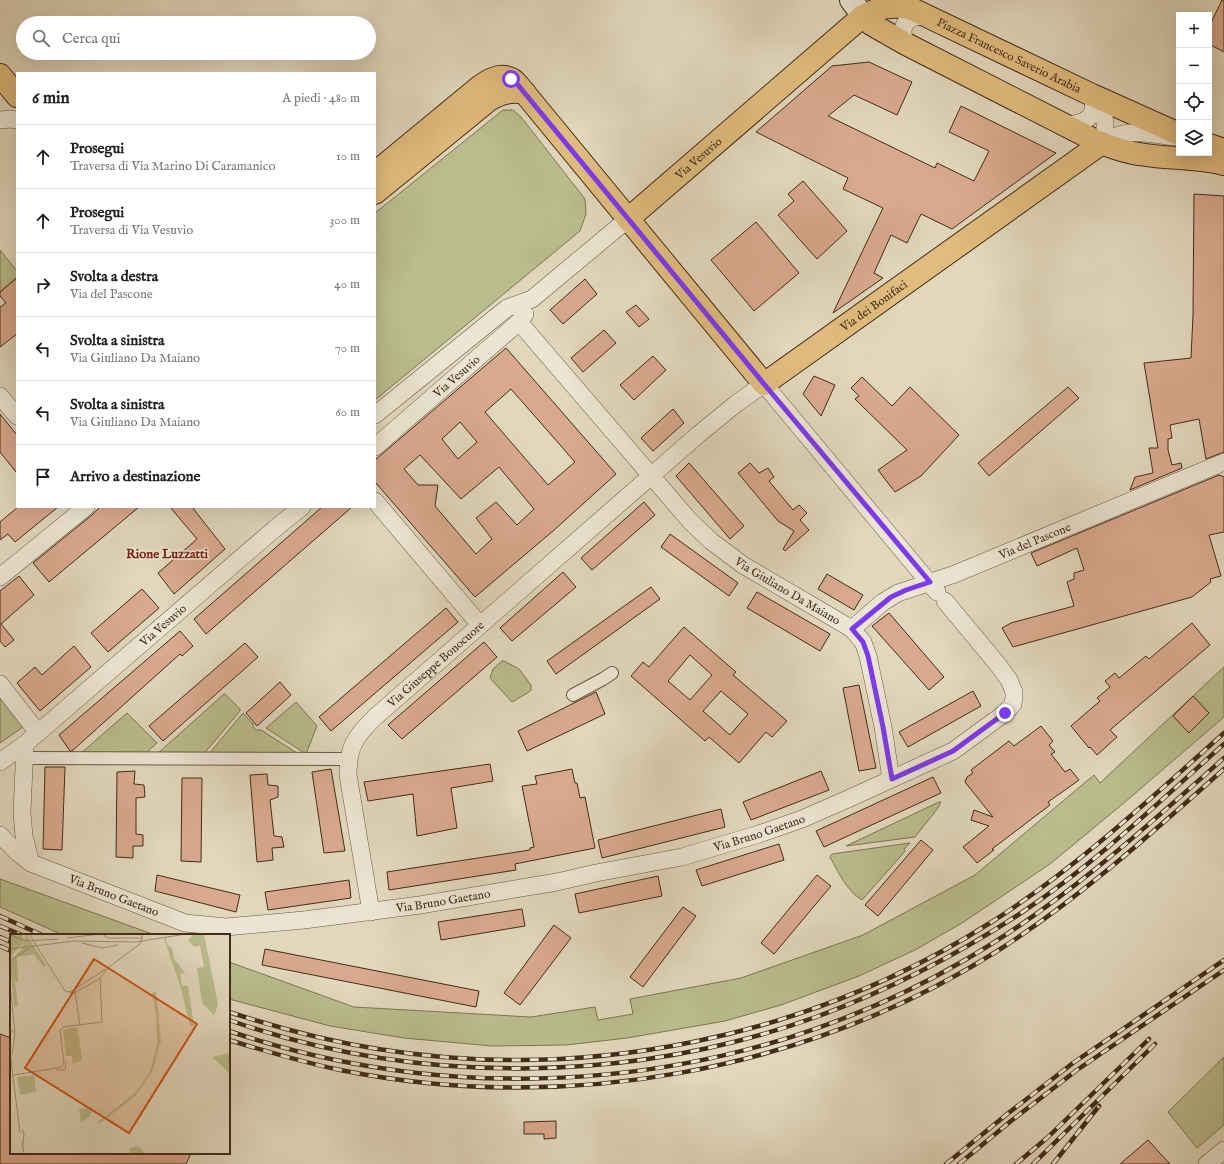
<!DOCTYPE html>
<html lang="it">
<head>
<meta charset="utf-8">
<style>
	body { margin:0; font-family:"IM FELL English",serif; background:#f6f6f6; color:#202124 }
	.controls { position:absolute; right:12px; top:12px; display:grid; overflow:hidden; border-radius:0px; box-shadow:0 4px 16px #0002 }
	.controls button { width:36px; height:36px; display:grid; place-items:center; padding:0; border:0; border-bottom:1px solid #e0e0e0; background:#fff; color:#202124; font:20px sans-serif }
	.stop { position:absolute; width:12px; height:12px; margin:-9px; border:3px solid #7c3aed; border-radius:50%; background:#fff }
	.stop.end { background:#7c3aed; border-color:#fff; box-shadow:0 1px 4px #0008 }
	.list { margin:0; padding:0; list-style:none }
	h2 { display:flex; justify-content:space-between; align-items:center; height:52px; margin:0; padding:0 16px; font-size:17px }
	h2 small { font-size:13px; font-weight:400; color:#757577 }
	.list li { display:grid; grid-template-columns:26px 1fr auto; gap:12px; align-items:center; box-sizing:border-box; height:64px; padding:0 16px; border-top:1px solid #e0e0e0 }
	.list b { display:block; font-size:15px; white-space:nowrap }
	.list p { margin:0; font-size:13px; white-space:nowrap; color:#757577 }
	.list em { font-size:13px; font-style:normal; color:#757577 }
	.icon { flex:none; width:22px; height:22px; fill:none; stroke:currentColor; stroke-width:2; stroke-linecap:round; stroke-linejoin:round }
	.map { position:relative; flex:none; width:1224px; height:1164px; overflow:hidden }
	.search { position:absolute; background:#fff; box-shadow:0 4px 16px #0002; left:16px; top:16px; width:360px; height:44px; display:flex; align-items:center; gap:10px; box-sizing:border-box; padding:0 14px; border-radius:22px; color:#757577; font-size:15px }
	.panel { position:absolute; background:#fff; box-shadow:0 4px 16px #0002; left:16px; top:72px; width:360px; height:436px; border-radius:0px }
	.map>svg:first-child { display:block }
	.green { fill:#b9bc8c; stroke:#7e7452 }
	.building { fill:#d9a98e; stroke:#432c18; fill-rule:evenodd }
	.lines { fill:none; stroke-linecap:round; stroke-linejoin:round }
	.pedestrian-casing { stroke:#6a5741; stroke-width:14 }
	.minor-casing { stroke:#6a5741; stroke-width:18 }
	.secondary-casing { stroke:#432c18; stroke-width:24 }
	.primary-casing { stroke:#432c18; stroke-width:24 }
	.pedestrian { stroke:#ece5d3; stroke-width:12 }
	.minor { stroke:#ece5d3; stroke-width:17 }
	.secondary { stroke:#ece5d3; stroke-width:22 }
	.primary { stroke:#e0bc7e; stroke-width:22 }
	.rail-casing { stroke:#432c18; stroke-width:4.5 }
	.rail { stroke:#ece5d3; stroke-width:3; stroke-dasharray:9; stroke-linecap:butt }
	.route { stroke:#7c3aed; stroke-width:5 }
	.labels { text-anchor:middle; stroke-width:3; stroke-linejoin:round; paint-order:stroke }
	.street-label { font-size:12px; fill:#432c18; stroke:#ece5d3 }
	.neighbourhood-label { font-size:13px; font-weight:bold; fill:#7a1f14; stroke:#ece5d3 }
	.inset-road { fill:none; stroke:#a2937a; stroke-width:1 }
	.view { fill:#cf520e; fill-opacity:0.15; stroke:#cf520e; stroke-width:2 }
	.inset-edge { fill:none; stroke:#432c18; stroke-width:2 }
</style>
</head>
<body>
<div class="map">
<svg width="1224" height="1164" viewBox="0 0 1224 1164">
	<rect width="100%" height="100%" fill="#e1d7bc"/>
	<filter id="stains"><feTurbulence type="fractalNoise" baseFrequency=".005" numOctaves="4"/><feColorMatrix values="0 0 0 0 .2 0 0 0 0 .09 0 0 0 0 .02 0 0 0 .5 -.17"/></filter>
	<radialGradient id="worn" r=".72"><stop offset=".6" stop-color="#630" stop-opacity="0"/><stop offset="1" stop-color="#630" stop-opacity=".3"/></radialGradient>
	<!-- green -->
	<g class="green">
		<path d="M503 110H513L521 117 585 199 586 214 580 231 375 400V213Z"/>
		<path d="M0 250 17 271V277L0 292Z"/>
		<path d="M502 661H504L519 669 531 685V690L529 692 512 702 490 678 493 669Z"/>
		<path d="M1224 667V717L1125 802 1050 864 962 923 915 950 859 976 781 1005 725 1021 627 1038 566 1045 492 1046 404 1038 330 1026 229 999V962L354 1007 531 1017 595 1007 598 1020 633 1014 630 999 741 978 863 935 975 875 1094 775 1100 783Z"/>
		<path d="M224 694H225L240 709V711L202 756 157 754Z"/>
		<path d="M0 696 23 727 0 743Z"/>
		<path d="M296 702 317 726 306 754 266 728Z"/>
		<path d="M127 713 157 743 144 755 80 754Z"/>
		<path d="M243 713 253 724 254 728 256 730H261L300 755H208Z"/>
		<path d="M939 802H941L938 808 915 837 846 846Z"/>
		<path d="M910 843 904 849 905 851 900 857 862 900C846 890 839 873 830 857L832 854Z"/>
		<path d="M0 879 155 935H63L0 907Z"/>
		<path d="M1224 1057V1125L1197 1148 1168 1112Z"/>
	</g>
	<!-- building -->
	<g class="building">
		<path d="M1222 0H1224V52L1209 44V27Z"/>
		<path d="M869 62 912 82 897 115 854 95 828 116 935 168 937 163 974 181 989 151 949 132 961 106 1056 153 952 229 921 214 907 243 891 235 874 273 883 278 833 313 883 208 843 189 848 178 756 132 832 66Z"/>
		<path d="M803 181 847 231 817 259 778 215 794 201 788 194Z"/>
		<path d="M1194 194 1224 196V452L1206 459 1199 419 1170 425 1172 438 1168 439V450L1172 465 1181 463 1182 468 1130 490 1135 477 1153 473 1149 448H1158L1144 363 1191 358 1193 315Z"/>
		<path d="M756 222 799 273 754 311 711 260Z"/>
		<path d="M17 278V334L0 347V307L6 303 0 296V292Z"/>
		<path d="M585 279 597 294 563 324 550 310Z"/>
		<path d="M636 305 649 319 639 327 626 312Z"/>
		<path d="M604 330 616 343 583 372 571 358Z"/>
		<path d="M506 348 616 474 553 531 475 597 375 482V460ZM511 389 575 462 548 485 485 412ZM460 422 477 442 458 459 442 439ZM420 455 461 499 499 467 534 509 517 525 496 502 476 518 492 539 476 554 435 506 438 485H418L404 469Z"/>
		<path d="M653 356 666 370 634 400 620 385Z"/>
		<path d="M814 376 835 385 821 416 803 394Z"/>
		<path d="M862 377 892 406 910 387 959 435 921 476 895 492 878 470 907 450 855 399 859 396 851 388Z"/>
		<path d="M1068 387 1079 398 989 476 978 463Z"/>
		<path d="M673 409 684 423 653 451 641 438Z"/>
		<path d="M0 414 17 435V473L0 452Z"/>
		<path d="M689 463 744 526 730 539 676 476Z"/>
		<path d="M750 463 759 473 768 468 774 477 769 481 793 510 799 505 807 513 800 520 809 530 785 551 783 549 794 531 778 521 738 473Z"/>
		<path d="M1219 475 1224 477V532L1209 535 1221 576 1210 579 1211 582 1192 597 1013 647 1002 628 1011 623 1074 606 1067 582 1074 579V573L1084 570 1077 548 1037 566 1031 553Z"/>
		<path d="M644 502 655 515 592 570 581 558Z"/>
		<path d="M18 507H58L15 542 8 534 0 540V522Z"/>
		<path d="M100 507H139L49 582 33 563 92 515Z"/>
		<path d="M170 507H192L225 549 174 594 158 573 197 539Z"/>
		<path d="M322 507H352L206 634 194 619Z"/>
		<path d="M670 534 738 583 729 596 661 547Z"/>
		<path d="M563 572 576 587 512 641 500 628Z"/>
		<path d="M827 574 863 595 854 610 818 589Z"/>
		<path d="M19 576 34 595 1 624 14 640 5 647 0 641V591Z"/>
		<path d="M651 587 660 599 556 674 547 661Z"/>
		<path d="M142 589 159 608 108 652 91 633Z"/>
		<path d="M757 592 830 634 820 651 747 608Z"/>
		<path d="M446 608 458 622 331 731 319 717Z"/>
		<path d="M889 613 944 677 929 690 872 626Z"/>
		<path d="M1192 623 1210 645 1110 730 1117 737 1097 755 1090 747 1089 748 1071 726 1100 701 1097 698 1110 687 1105 681 1115 673 1119 678 1146 656 1149 659Z"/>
		<path d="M684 627 736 672 733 675 787 721 772 737 766 732 739 763 709 737 705 741 631 676 643 662 649 667ZM690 655 712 675 690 700 668 681ZM721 691 748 714 730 735 703 711Z"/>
		<path d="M180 631 193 646 182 656 180 654 72 751H70L59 735Z"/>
		<path d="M484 642 497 657 402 739 388 725Z"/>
		<path d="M245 643 258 657 163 741 149 726Z"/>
		<path d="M74 646 91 667 40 711 17 683 35 667 42 675Z"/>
		<path d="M280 682 291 695 257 726 246 713Z"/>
		<path d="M859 685 876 768 859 771 843 688Z"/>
		<path d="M973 691 981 706 908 747 899 732Z"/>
		<path d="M596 692 605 714 527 751 518 731Z"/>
		<path d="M1193 696 1209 713 1189 733 1173 716Z"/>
		<path d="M1041 726 1053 741 1049 745 1055 752 1051 754 1065 772 1070 769 1079 780 1048 802 1050 805 992 849 994 850 977 863 963 847 989 826 971 820 974 810 993 817 965 782 967 777 973 773 971 770 1009 741 1014 746Z"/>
		<path d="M490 764 493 781 451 788 457 828 417 836 413 794 368 801 364 782Z"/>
		<path d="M45 767H65L62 850 43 849Z"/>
		<path d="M331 769 345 851 324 853 312 772Z"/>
		<path d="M572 769 575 783H577L580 798 585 797 595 848 515 864 516 870 389 890 387 872 530 850V848L534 847 522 786 537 784 535 776Z"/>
		<path d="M135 771 134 784 144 785 145 797 136 798V834L143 835V846H133V858L116 857 117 772Z"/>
		<path d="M821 771 829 790 751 820 743 802Z"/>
		<path d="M267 774 268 785 278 786V797L270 800 274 836 282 837 284 847 272 848 273 860 257 862 250 775Z"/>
		<path d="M933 777 941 793 824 847 816 831Z"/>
		<path d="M182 778H202L201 862 181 861Z"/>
		<path d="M721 809 725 827 602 858 598 840Z"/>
		<path d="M921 840 933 850 878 916 865 905Z"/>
		<path d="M779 844 784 860 702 886 696 870Z"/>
		<path d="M157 875 240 895 236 912 155 891Z"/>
		<path d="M817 875 831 886 774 954 761 943Z"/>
		<path d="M658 876 662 896 579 913 575 894Z"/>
		<path d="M349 880 351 898 268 910 265 892Z"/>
		<path d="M683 907 696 916 643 987 630 977Z"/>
		<path d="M522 909 525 926 441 940 438 922Z"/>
		<path d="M554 925 571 938 520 1005 504 993Z"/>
		<path d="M265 949 479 991 476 1007 262 965Z"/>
		<path d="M0 1034 11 1038V1153H191L186 1164H0Z"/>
		<path d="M556 1121V1138L544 1139V1134H524V1122Z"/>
		<path d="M1148 1140 1170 1164H1120Z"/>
	</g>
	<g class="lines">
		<defs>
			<g id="pedestrian">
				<path d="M573 695 603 679 612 673"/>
				<path d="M24 758 349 759"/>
			</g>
			<g id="minor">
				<path d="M906 44C898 24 907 16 927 16"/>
				<path d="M1092 95C1104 112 1109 122 1102 143"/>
				<path d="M0 120 9 119 17 120"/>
				<path d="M1065 125C1086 124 1098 117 1092 95"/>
				<path d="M1102 143C1107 140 1113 137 1119 135 1136 130 1158 135 1175 137"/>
				<path id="s1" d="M519 322 690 521 711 541 743 565 852 629 863 642 868 656 883 727 891 779"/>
				<path d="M0 396 17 416"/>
				<path d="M375 415 507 308 532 299 628 219"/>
				<path id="s2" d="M375 447 519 322 525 314"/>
				<path d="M375 501 480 625"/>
				<path d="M0 577 86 507"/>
				<path id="s3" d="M852 629 883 602 898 593 955 574 1224 462"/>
				<path d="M0 684 38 733"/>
				<path d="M25 744 22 813 24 836 31 863"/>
				<path id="s4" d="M0 762 25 744 278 526 302 507"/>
				<path id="s5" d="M0 835 18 853 31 863 185 923 226 927 304 920 420 905 557 882 596 873 682 857 759 834 802 819 850 798 953 751 1005 713 1013 704 1014 697V692L1009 680 999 666 945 601"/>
				<path id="s6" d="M371 912 348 775C348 747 355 737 374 718L699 434 737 403 764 384 937 592"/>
				<path d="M1207 1164 1224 1150"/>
			</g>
			<path id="secondary" d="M851 0 863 16"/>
			<g id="primary">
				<path d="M863 16 871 24 906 44 1098 142C1112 147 1123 152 1139 154 1167 159 1196 157 1224 164"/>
				<path d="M0 75 17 96"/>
				<path d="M1209 145 1224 150"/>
				<path id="s7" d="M375 173 478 88C487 81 499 73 511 79 514 80 516 83 518 85L764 384 1102 143"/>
				<path d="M375 193 489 100C501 93 511 90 525 93"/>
				<path id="s8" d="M628 219 863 16C880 7 891 5 910 8L1092 95 1179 134"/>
			</g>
		</defs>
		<!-- pedestrian casing -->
		<use href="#pedestrian" class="pedestrian-casing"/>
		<!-- minor casing -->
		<use href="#minor" class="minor-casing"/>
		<!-- secondary casing -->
		<use href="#secondary" class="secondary-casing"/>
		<!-- primary casing -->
		<use href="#primary" class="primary-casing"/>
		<!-- pedestrian -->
		<use href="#pedestrian" class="pedestrian"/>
		<!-- minor -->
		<use href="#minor" class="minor"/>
		<!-- secondary -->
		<use href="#secondary" class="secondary"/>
		<!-- primary -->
		<use href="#primary" class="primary"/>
		<defs>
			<g id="rail">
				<path d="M0 916 42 935"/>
				<path d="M0 926 22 935"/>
				<path d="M0 937 11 942"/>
				<path d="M0 946 11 951"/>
				<path d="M229 1012C278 1028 327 1041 378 1049 588 1083 810 1037 990 923 1075 869 1149 800 1224 733"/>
				<path d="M229 1020C416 1086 630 1084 816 1017 889 990 957 955 1021 913 1095 864 1159 802 1224 744"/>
				<path d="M229 1031C470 1113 744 1089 965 960 1060 905 1142 831 1224 758"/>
				<path d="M229 1040C265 1051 302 1062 340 1070 566 1115 808 1072 1002 948 1082 896 1153 832 1224 769"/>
				<path d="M946 1164 1006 1115 1073 1063 1224 960"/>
				<path d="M959 1164 1011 1121 1077 1070 1224 970"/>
				<path d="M1016 1164 1047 1138 1149 1039"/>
				<path d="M1033 1164 1155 1044"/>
				<path d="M1053 1164 1099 1106"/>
			</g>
		</defs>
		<!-- rail casing -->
		<use href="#rail" class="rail-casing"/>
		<!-- rail -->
		<use href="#rail" class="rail"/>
	</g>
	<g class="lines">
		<!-- route -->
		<path class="route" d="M511 79 518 85 764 384 930 582 906 590 891 597 852 629 863 642 868 656 883 727 892 779 953 751 1005 713"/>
	</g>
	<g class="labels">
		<!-- street labels -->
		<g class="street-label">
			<text dy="4" stroke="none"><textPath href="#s8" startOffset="469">Piazza Francesco Saverio Arabia</textPath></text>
			<text dy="4" stroke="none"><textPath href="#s8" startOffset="93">Via Vesuvio</textPath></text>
			<text dy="4" stroke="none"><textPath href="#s7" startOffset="701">Via dei Bonifaci</textPath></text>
			<text dy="4" stroke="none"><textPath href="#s2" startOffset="108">Via Vesuvio</textPath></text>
			<text dy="4" stroke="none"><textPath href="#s3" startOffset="205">Via del Pascone</textPath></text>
			<text dy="4" stroke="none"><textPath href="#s1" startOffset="383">Via Giuliano Da Maiano</textPath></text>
			<text dy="4" stroke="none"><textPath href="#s4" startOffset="213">Via Vesuvio</textPath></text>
			<text dy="4" stroke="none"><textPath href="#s6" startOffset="286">Via Giuseppe Bonocuore</textPath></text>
			<text dy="4" stroke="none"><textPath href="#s5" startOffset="791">Via Bruno Gaetano</textPath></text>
			<text dy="4" stroke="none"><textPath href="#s5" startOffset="131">Via Bruno Gaetano</textPath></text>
			<text dy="4" stroke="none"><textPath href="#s5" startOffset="467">Via Bruno Gaetano</textPath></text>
		</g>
		<!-- neighbourhood labels -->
		<g class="neighbourhood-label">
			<text x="167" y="558">Rione Luzzatti</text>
		</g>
	</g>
	<!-- overview -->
	<g transform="translate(10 934)">
		<rect width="220" height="220" fill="#e1d7bc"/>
		<path d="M0 0H12L14 8 0 23ZM16 0 36 31 33 32 24 20 7 23 8 48H5L8 72 4 73 0 28 12 15ZM184 0H194L208 71 204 81 192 69 187 34 194 33 190 12 184 13 178 6ZM156 4 157 11 162 14 164 25 175 39 170 40 172 52H178L184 92H180L171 54 154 5ZM146 58 151 106 143 136 125 162 89 190 88 188 125 159 140 138 147 110 146 80 142 59ZM66 93 68 96 72 126 63 130 62 122H56L53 96ZM220 119V140L202 123ZM24 141 26 158 10 161 7 143ZM82 173 80 182 71 189 69 175ZM126 212 132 215 134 220H120L119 215Z" fill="#b9bc8c"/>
		<path class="inset-road" d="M19 0 55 57 64 59 89 45 99 33 131 9 132 0M92 0 98 4H133M0 1 17 7 48 5M57 4 90 0M72 9 92 14 108 11M0 15 64 7 126 8 176 0M0 26 20 14M0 51 5 98M60 58 96 35M65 58 70 91M53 93 92 88 90 44M0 95 5 99 2 121M0 118 10 199M46 136H55L56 127M4 141 52 133 54 128 50 96 53 93M12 195 14 200 13 211M12 208 14 220"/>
		<path class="view" d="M84 25 187 90 119 199 15 134Z"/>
		<rect width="220" height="220" class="inset-edge"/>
	</g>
	<rect width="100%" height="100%" filter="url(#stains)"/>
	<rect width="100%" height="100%" fill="url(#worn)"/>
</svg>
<div class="controls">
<button>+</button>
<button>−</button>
<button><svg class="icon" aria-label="locate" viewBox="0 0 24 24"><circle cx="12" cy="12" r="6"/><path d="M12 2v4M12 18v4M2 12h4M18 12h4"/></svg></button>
<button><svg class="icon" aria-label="layers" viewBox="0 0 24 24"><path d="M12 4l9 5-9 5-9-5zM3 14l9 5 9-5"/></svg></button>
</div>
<div class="stop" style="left:511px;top:79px"></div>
<div class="stop end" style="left:1005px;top:713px"></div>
<div class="search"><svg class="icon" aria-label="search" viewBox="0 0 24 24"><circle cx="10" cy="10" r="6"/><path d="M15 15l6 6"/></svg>Cerca qui</div>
<section class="panel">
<h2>6 min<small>A piedi · 480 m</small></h2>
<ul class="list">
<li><svg class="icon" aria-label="ahead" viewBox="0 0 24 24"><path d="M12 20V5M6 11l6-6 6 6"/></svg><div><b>Prosegui</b><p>Traversa di Via Marino Di Caramanico</p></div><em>10 m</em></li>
<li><svg class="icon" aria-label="ahead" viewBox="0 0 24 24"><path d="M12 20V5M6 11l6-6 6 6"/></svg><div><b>Prosegui</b><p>Traversa di Via Vesuvio</p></div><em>300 m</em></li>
<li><svg class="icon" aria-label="right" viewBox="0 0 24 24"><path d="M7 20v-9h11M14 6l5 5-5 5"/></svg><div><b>Svolta a destra</b><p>Via del Pascone</p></div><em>40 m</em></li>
<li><svg class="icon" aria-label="left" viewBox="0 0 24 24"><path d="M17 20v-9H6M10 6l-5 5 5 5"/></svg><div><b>Svolta a sinistra</b><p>Via Giuliano Da Maiano</p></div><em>70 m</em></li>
<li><svg class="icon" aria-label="left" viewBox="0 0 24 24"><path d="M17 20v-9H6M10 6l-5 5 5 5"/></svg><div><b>Svolta a sinistra</b><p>Via Giuliano Da Maiano</p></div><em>60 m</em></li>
<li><svg class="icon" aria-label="arrive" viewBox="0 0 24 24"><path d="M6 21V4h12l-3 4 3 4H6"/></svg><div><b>Arrivo a destinazione</b></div></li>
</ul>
</section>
</div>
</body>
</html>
